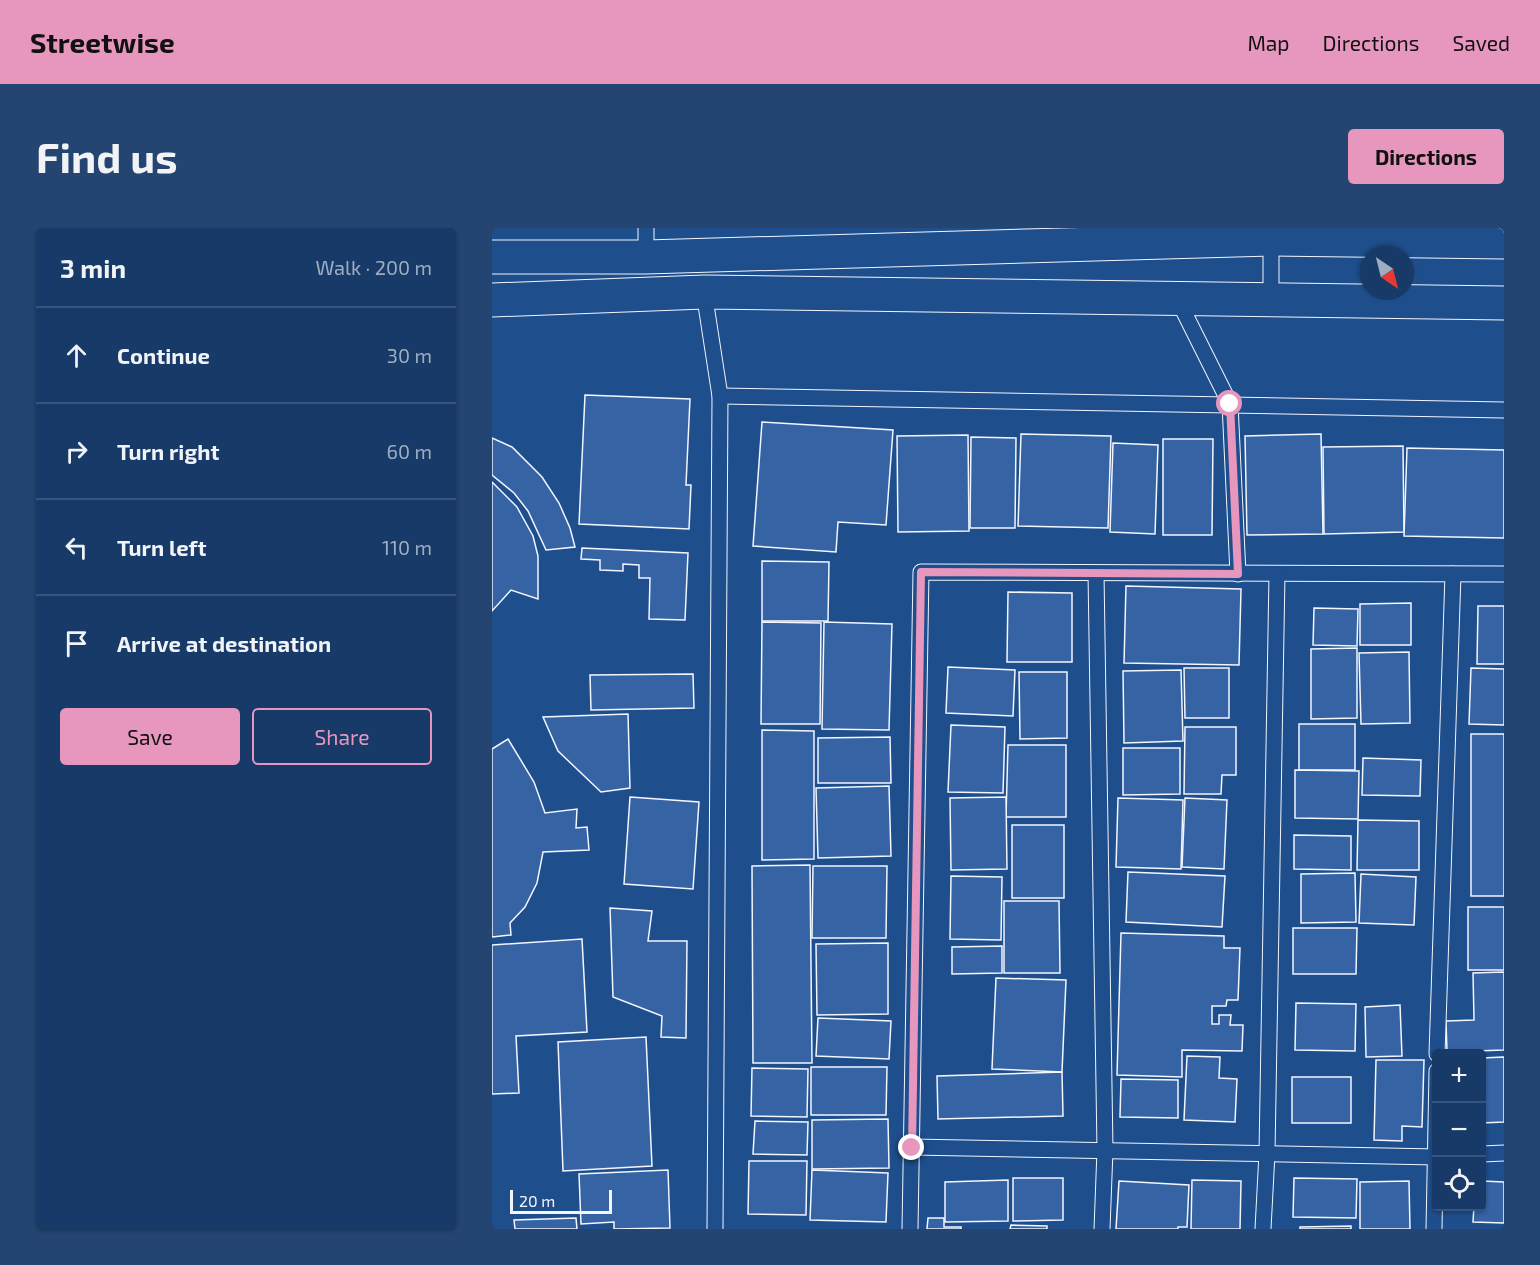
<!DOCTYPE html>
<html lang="en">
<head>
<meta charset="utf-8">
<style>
	body { margin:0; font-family:"Exo 2",sans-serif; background:#244571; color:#f1f3f6 }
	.controls { position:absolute; right:18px; bottom:18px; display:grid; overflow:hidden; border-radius:6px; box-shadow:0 2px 4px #0004 }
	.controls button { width:54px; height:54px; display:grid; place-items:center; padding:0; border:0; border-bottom:2px solid #36547d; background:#173a69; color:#f1f3f6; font:30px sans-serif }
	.compass { position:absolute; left:868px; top:18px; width:54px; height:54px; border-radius:50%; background:#173a69; box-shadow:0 2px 4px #0004; rotate:145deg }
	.scale { position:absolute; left:18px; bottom:15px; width:102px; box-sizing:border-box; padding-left:6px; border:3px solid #f2f6ff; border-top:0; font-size:16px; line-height:21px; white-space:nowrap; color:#f2f6ff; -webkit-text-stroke:4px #1f4e8c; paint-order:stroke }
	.stop { position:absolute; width:18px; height:18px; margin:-14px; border:4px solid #e797bd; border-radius:50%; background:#fff }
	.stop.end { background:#e797bd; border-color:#fff; box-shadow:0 2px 6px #0008 }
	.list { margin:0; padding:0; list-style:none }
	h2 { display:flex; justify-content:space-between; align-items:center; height:78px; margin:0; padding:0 24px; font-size:26px }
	h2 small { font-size:20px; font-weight:400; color:#9eadc0 }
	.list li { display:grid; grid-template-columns:39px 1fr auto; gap:18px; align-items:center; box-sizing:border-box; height:96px; padding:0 24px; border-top:2px solid #36547d }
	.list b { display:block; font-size:22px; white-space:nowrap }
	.list em { font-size:20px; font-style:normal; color:#9eadc0 }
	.actions { display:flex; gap:12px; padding:18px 24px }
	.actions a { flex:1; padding:14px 0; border:2px solid #e797bd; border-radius:6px; text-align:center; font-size:21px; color:#e797bd }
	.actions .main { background:#e797bd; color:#111 }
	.icon { flex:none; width:33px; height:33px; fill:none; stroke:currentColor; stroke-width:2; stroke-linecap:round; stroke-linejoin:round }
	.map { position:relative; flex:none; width:1012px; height:1001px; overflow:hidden; border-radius:6px }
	header { display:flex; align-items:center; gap:36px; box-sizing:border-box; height:84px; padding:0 30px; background:#e797bd; color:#111 }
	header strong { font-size:28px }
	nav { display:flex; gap:33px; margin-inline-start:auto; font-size:21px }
	.intro { display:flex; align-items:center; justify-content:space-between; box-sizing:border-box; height:144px; padding:0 36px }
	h1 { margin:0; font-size:42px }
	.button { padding:15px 27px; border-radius:6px; background:#e797bd; color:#111; font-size:21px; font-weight:700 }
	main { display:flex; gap:36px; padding:0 36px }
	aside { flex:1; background:#173a69; border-radius:6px; box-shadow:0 2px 4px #0004 }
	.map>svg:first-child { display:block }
	.building { fill:#3563a3; stroke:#f2f6ff; stroke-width:1.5 }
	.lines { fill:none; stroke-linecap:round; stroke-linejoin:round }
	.lane-casing { stroke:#f2f6ff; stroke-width:17 }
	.secondary-casing { stroke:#f2f6ff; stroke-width:35 }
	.lane { stroke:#1f4e8c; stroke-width:15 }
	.secondary { stroke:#1f4e8c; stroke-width:33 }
	.route { stroke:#e797bd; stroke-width:8 }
</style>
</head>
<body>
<header>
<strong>Streetwise</strong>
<nav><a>Map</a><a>Directions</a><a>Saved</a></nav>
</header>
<div class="intro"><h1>Find us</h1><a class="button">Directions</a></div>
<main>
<aside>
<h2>3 min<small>Walk · 200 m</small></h2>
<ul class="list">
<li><svg class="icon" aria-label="ahead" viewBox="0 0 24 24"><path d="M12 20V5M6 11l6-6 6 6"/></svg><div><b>Continue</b></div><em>30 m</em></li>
<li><svg class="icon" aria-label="right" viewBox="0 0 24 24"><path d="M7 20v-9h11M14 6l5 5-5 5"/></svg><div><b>Turn right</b></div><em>60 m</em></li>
<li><svg class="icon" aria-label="left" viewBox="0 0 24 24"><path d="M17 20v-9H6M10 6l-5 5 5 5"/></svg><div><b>Turn left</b></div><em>110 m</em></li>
<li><svg class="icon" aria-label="arrive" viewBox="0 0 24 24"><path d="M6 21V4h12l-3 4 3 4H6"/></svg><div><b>Arrive at destination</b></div></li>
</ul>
<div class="actions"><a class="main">Save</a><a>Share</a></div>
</aside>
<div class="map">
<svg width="1012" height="1001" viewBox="0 0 1012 1001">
	<rect width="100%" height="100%" fill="#1f4e8c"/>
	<!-- building -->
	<g class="building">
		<path d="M93 167 198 171 194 257H199L197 301 87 296Z"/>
		<path d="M270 194 401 202 394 297 346 294 344 324 261 318Z"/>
		<path d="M529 206 619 208 616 300 526 298Z"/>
		<path d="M829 206 831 306 755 307 753 208Z"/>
		<path d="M476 207 477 303 406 304 405 208Z"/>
		<path d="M479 209 524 210 523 300H478Z"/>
		<path d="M0 210 20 219 50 249 67 275 78 300 83 319 54 322 36 283 22 265 0 247Z"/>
		<path d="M671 211H721L720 307H671Z"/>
		<path d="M621 215 666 217 663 306 618 304Z"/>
		<path d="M911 218 912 304 832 306 831 219Z"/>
		<path d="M915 220 1012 222V310L912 308Z"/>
		<path d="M0 254 25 279 41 308 46 328V371L19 362 0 383Z"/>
		<path d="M90 320 196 325 193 392 157 391 158 350H147V337L131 336V343L108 342V332L89 331Z"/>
		<path d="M270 333 337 334 336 393H270Z"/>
		<path d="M634 358 749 361 747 437 632 435Z"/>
		<path d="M516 364 580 365V434H515Z"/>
		<path d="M919 375V417H868V376Z"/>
		<path d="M986 378H1012V436H985Z"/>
		<path d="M822 380 866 381 865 418 821 417Z"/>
		<path d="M270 394 329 395 328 496H269Z"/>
		<path d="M332 394 400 396 397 502 330 501Z"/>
		<path d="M865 420V490L819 491V421Z"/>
		<path d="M917 424 918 495 869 496 867 425Z"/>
		<path d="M456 439 523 442 521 488 454 485Z"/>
		<path d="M692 440H737V490H693Z"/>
		<path d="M979 440 1012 441V497L977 496Z"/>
		<path d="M689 442 691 513 632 515 631 443Z"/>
		<path d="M527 444H575V510L528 511Z"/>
		<path d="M201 446 202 480 99 482 98 447Z"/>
		<path d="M136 486 138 560 109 564 66 523 51 489Z"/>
		<rect x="807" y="496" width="56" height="46"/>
		<path d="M459 497 513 499 511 565 456 564Z"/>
		<path d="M693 499H744V547H730L729 566H692Z"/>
		<path d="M270 502 322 503V631L270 632Z"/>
		<rect x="979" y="506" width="33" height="162"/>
		<path d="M398 509 399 555H326V510Z"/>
		<path d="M16 511 42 554 53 585 85 581 84 600 95 599 97 622 51 624 45 655 33 679 18 695 19 707 0 709V521Z"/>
		<path d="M516 517H574V589H514Z"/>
		<path d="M631 520H688V566L631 567Z"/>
		<path d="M871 530 929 532 928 568 870 567Z"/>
		<path d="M803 542 867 543 866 591 803 590Z"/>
		<path d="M397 558 399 628 326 630 324 560Z"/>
		<path d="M138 569 207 574 201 661 132 656Z"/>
		<path d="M514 569 515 641 459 642 458 570Z"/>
		<path d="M626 570 691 572 689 641 624 639Z"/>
		<path d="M693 570 735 572 732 641 690 639Z"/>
		<path d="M866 592 927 593V642H865Z"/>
		<rect x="520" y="597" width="52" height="73"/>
		<path d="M802 607 859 608V642L802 641Z"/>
		<path d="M318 637 320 835H261L260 638Z"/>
		<path d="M321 638H395L394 710H320Z"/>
		<path d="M636 644 733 648 730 699 634 694Z"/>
		<path d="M863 645 864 694 809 695V646Z"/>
		<path d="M869 646 924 649 922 697 867 695Z"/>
		<path d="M459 648 510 649 509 712 458 711Z"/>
		<path d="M512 673H567L568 745H512Z"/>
		<rect x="976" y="679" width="36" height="63"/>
		<path d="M118 680 160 683 156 713H195L194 810 169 809 170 788 121 769Z"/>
		<path d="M801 700H865L864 746H801Z"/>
		<path d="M629 705 732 708V720H748L746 772H735L734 778H720V796H727V787H739L738 797H751L750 823 690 822V849L625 847Z"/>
		<path d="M90 711 95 804 24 808 27 865 0 866V717Z"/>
		<path d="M396 715V786L325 787 324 716Z"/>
		<path d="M510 718V745L460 746V719Z"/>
		<path d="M1012 744V822L955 824 954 793 982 792 981 745Z"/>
		<path d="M504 750 574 752 570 844 500 841Z"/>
		<path d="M804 775 864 776 863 823 803 822Z"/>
		<path d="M908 777 910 828 874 829 873 779Z"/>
		<path d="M326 790 399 793 397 831 324 828Z"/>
		<path d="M154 809 160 938 71 943 66 814Z"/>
		<path d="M695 828 728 829 727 850 745 851 743 894 692 892Z"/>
		<path d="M1012 829V894L990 895V830Z"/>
		<path d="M884 832H932L930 899 910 898V913L882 912Z"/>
		<path d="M319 839H395L394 887H319Z"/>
		<path d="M260 840 316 841 315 889 259 888Z"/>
		<path d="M570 844 571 888 446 891 445 848Z"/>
		<rect x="800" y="849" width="59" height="46"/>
		<path d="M629 851 686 852V890L628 889Z"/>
		<path d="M396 891 397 940 320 941V892Z"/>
		<path d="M263 893 316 894 315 927 261 926Z"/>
		<path d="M257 933H315L314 987 256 986Z"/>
		<path d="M176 942 178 1000 122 1001V994L89 996 87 946Z"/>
		<path d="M320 942 396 945 394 994 318 992Z"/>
		<path d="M521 950H571V992L521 993Z"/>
		<path d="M802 950 865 951 864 990 801 989Z"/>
		<path d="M516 952V993L453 994V954Z"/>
		<path d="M700 952 749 953 748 1001H699Z"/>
		<path d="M627 953 697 957 695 999H686V1001H624Z"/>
		<path d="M917 953 918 1001H868V954Z"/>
		<path d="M990 953 1012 954V995L981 994 982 978H990Z"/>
		<path d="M84 990 85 1001H23L22 992Z"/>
		<path d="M436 990H452V999H469V1001H435Z"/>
		<path d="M519 997 555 998V1001H518Z"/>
		<path d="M859 998V1001H808V999Z"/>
	</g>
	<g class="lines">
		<defs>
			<g id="lane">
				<path d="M154 0V29"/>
				<path d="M779 9V72"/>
				<path d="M212 64 228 168 223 1001"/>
				<path d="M685 70 738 176 746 346"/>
				<path d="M228 168 1012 182"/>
				<path d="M604 345 613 922 610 1001"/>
				<path d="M945 826 961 346"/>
				<path d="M420 919 945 929"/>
				<path d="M990 926 1012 925"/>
				<path d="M418 1001 429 344 1012 346"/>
				<path d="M771 1001 775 925 785 346"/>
				<path d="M942 1001 945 843"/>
			</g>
			<g id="secondary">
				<path d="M0 29H154L779 11 1012 14"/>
				<path d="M0 72 212 64 1012 75"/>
			</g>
		</defs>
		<!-- lane casing -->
		<use href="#lane" class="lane-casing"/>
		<!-- secondary casing -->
		<use href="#secondary" class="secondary-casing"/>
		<!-- lane -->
		<use href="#lane" class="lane"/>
		<!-- secondary -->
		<use href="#secondary" class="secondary"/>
	</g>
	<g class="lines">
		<!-- route -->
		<path class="route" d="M420 920 429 344 746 346 738 176"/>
	</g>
</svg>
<div class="controls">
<button>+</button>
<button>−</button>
<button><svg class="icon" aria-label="locate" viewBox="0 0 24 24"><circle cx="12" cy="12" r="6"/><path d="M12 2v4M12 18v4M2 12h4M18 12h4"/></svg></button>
</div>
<svg class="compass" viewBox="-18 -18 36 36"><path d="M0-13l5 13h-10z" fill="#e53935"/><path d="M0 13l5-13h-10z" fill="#9eadc0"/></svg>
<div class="scale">20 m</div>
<div class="stop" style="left:738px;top:176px"></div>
<div class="stop end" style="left:420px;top:920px"></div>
</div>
</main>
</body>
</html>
